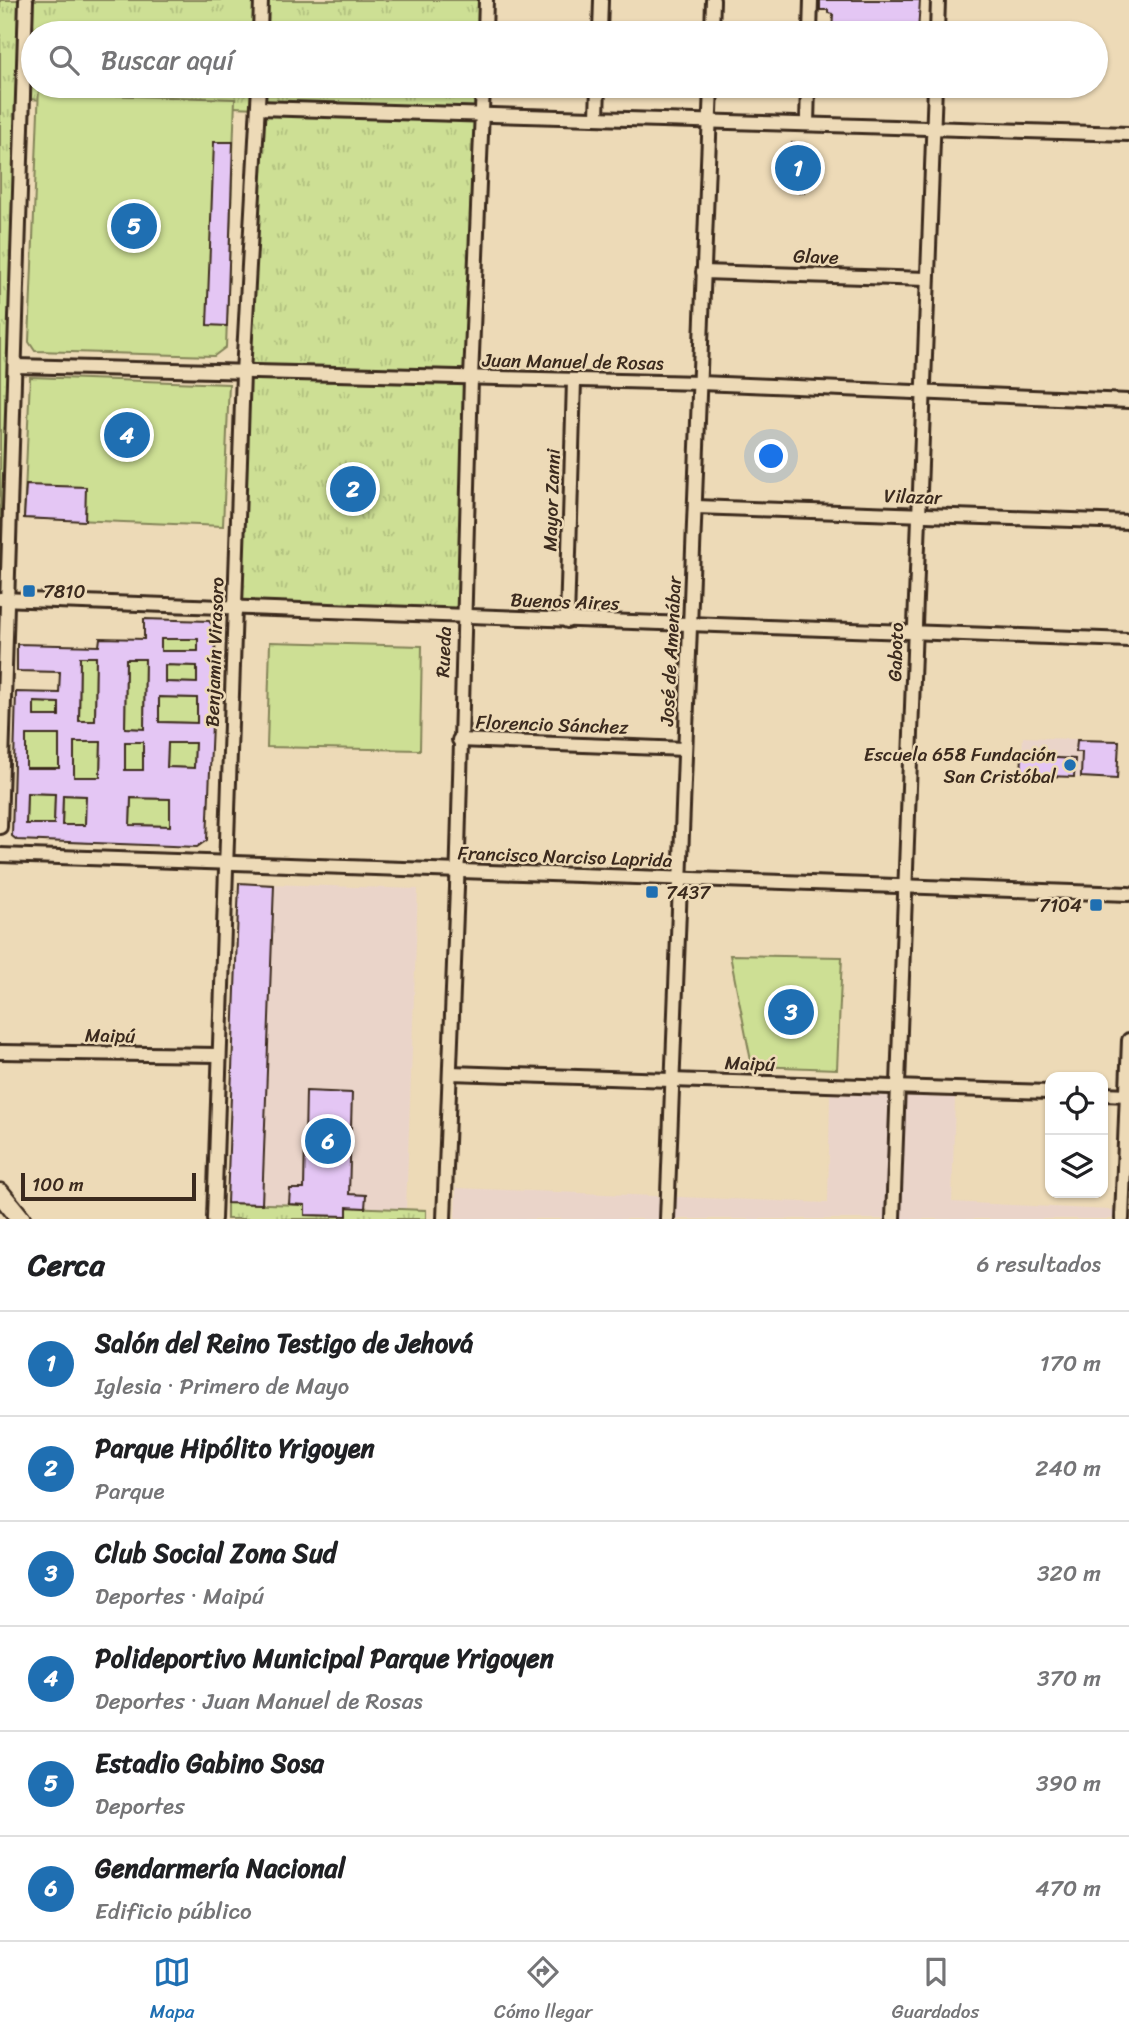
<!DOCTYPE html>
<html lang="es">
<head>
<meta charset="utf-8">
<style>
	body { margin:0; font-family:Sriracha,sans-serif; background:#f6f6f6; color:#202124 }
	.controls { position:absolute; right:21px; bottom:21px; display:grid; overflow:hidden; border-radius:14px; box-shadow:0 2px 5px #0004 }
	.controls button { width:63px; height:63px; display:grid; place-items:center; padding:0; border:0; border-bottom:2px solid #e0e0e0; background:#fff; color:#202124; font:35px sans-serif }
	.scale { position:absolute; left:21px; bottom:18px; width:175px; box-sizing:border-box; padding-left:7px; border:4px solid #3b2a1e; border-top:0; font-size:19px; line-height:24px; white-space:nowrap; color:#3b2a1e; -webkit-text-stroke:5px #eddab7; paint-order:stroke }
	.you { position:absolute; left:772px; top:457px; width:24px; height:24px; margin:-18px; border:5px solid #fff; border-radius:50%; background:#1a73e8; box-shadow:0 0 0 10px #1a73e833 }
	.badge { display:grid; place-items:center; width:46px; height:46px; border-radius:50%; background:#1f6fb2; color:#fff; font-size:23px; font-weight:700 }
	.pin { position:absolute; translate:-50% -50%; border:4px solid #fff; box-shadow:0 2px 7px #0006 }
	.list { margin:0; padding:0; list-style:none }
	h2 { display:flex; justify-content:space-between; align-items:center; height:91px; margin:0; padding:0 28px; font-size:30px }
	h2 small { font-size:23px; font-weight:400; color:#757577 }
	.list li { display:grid; grid-template-columns:46px 1fr auto; gap:21px; align-items:center; box-sizing:border-box; height:105px; padding:0 28px; border-top:2px solid #e0e0e0 }
	.list b { display:block; font-size:26px; white-space:nowrap }
	.list p { margin:0; font-size:23px; white-space:nowrap; color:#757577 }
	.list em { font-size:23px; font-style:normal; color:#757577 }
	.icon { flex:none; width:38px; height:38px; fill:none; stroke:currentColor; stroke-width:2; stroke-linecap:round; stroke-linejoin:round }
	.map { position:relative; flex:none; width:1129px; height:1219px; overflow:hidden }
	.search { position:absolute; background:#fff; box-shadow:0 2px 5px #0004; left:21px; right:21px; top:21px; height:77px; display:flex; align-items:center; gap:18px; box-sizing:border-box; padding:0 24px; border-radius:38px; color:#757577; font-size:26px }
	.sheet { height:721px; background:#fff }
	nav { display:flex; justify-content:space-around; align-items:center; box-sizing:border-box; height:98px; border-top:2px solid #e0e0e0; background:#fff; font-size:19px; color:#757577 }
	nav a { display:grid; justify-items:center; gap:4px }
	nav .on { color:#1f6fb2 }
	.map>svg:first-child { display:block }
	.built { fill:#ead4c9 }
	.park { fill:url(#park-tufts); stroke:#848459; stroke-width:2 }
	.garden { fill:#cddf94; stroke:#848459; stroke-width:2 }
	.building { fill:#e4c6f4; stroke:#3b2a1e; stroke-width:2; fill-rule:evenodd }
	.lines { fill:none; stroke-linecap:round; stroke-linejoin:round }
	.minor-casing { stroke:#3b2a1e; stroke-width:18 }
	.secondary-casing { stroke:#3b2a1e; stroke-width:23 }
	.minor { stroke:#eddab7; stroke-width:12 }
	.secondary { stroke:#eddab7; stroke-width:18 }
	.poi-dot { fill:#1f6fb2; stroke:#eddab7; stroke-width:2.5 }
	.labels { text-anchor:middle; stroke-width:5; stroke-linejoin:round; paint-order:stroke }
	.street-label { font-size:19px; fill:#3b2a1e; stroke:#eddab7 }
	.poi-label { font-size:19px; fill:#3b2a1e; stroke:#eddab7; text-anchor:start }
</style>
</head>
<body>
<div class="map">
<svg width="1129" height="1219" viewBox="0 0 1129 1219">
	<defs>
		<pattern id="park-tufts" width="24" height="20" patternUnits="userSpaceOnUse" patternTransform="scale(1.75)"><rect width="24" height="20" fill="#cddf94"/><path d="M3 7l-1-3M5 7V3M7 7l1-3M15 17l-1-3M17 17v-4M19 17l1-3" fill="none" stroke="#b1c07f"/></pattern>
	</defs>
	<rect width="100%" height="100%" fill="#eddab7"/>
	<filter id="ink" filterUnits="userSpaceOnUse"><feTurbulence type="fractalNoise" baseFrequency=".0143" numOctaves="2"/><feDisplacementMap in="SourceGraphic" scale="14" xChannelSelector="R" yChannelSelector="G"/><feConvolveMatrix kernelMatrix="1 2 1 2 8 2 1 2 1" color-interpolation-filters="sRGB"/></filter>
	<g filter="url(#ink)">
		<!-- built -->
		<g class="built">
			<path d="M1023 737 1119 741 1117 779 1021 775Z"/>
			<path d="M239 883 418 889 406 1209 348 1207 347 1216 305 1215V1205L227 1203Z"/>
			<path d="M830 1094 955 1098 952 1202 1129 1211V1219H455L456 1188 828 1203Z"/>
		</g>
		<!-- park -->
		<g class="park">
			<path d="M0 0H486L485 33H33V86H483L464 617 235 609 258 108 23 99 0 827Z"/>
			<path d="M227 1203 305 1205V1215L346 1216 347 1207 426 1210V1219H227Z"/>
		</g>
		<!-- garden -->
		<g class="garden">
			<path d="M39 86H71V94L235 99 226 347 214 356 35 351 29 342Z"/>
			<path d="M30 377 229 384 223 526 24 518Z"/>
			<rect x="161" y="639" width="37" height="12"/>
			<path d="M270 642 422 646 420 750 267 747Z"/>
			<path d="M80 657H96L95 721H79Z"/>
			<path d="M126 659H145L144 729 125 728Z"/>
			<path d="M165 665 197 666V683L165 682Z"/>
			<path d="M159 697 197 698V723L159 722Z"/>
			<path d="M34 702 59 703V716H34Z"/>
			<rect x="26" y="735" width="33" height="33"/>
			<path d="M74 742H101L100 777H74Z"/>
			<rect x="125" y="742" width="18" height="28"/>
			<path d="M168 743H195L194 768 167 767Z"/>
			<path d="M27 793 55 794 54 824H26Z"/>
			<path d="M63 795 86 796 85 825H62Z"/>
			<path d="M131 798 170 799V826L130 825Z"/>
			<path d="M730 955 842 957 837 1069 752 1066Z"/>
		</g>
		<!-- building -->
		<g class="building">
			<path d="M820 0H920L918 33H832L833 14 828 13V10H820Z"/>
			<path d="M214 142H233L227 326 207 325Z"/>
			<path d="M792 143 806 144 804 192H791Z"/>
			<path d="M26 485 86 487 85 521 24 518Z"/>
			<path d="M144 619 209 621 216 631 207 840 197 847 17 840 12 836 16 692 59 693 60 672 17 671V644L99 646 100 638 144 639ZM161 639H198V651H161ZM80 657H96L95 721H79ZM126 659H145L144 729 125 728ZM165 665 197 666V683L165 682ZM159 697 197 698V723L159 722ZM34 702 59 703V716H34ZM26 735H59V768H26ZM74 742H101L100 777H74ZM125 742H143V770H125ZM168 743H195L194 768 167 767ZM27 793 55 794 54 824H26ZM63 795 86 796 85 825H62ZM131 798 170 799V826L130 825Z"/>
			<path d="M1077 740 1119 741 1117 779 1081 777 1082 752H1076Z"/>
			<path d="M1022 756 1075 759 1074 777 1021 775Z"/>
			<path d="M239 883 274 885 262 1204 227 1203Z"/>
			<path d="M306 1091 352 1093 349 1194 366 1195 365 1208 347 1207V1216L305 1215V1205L289 1204 290 1189H304Z"/>
		</g>
		<g class="lines">
			<defs>
				<g id="minor">
					<path d="M260 33 261 0"/>
					<path d="M485 33 486 0"/>
					<path d="M600 33 601 0"/>
					<path d="M712 33 713 0"/>
					<path d="M810 33 811 0"/>
					<path d="M937 33 938 0"/>
					<path d="M258 108 1129 134"/>
					<path d="M597 117 598 86"/>
					<path d="M807 123 808 86"/>
					<path d="M703 272 927 279"/>
					<path d="M15 366 700 383 1129 401"/>
					<path d="M696 507 1129 522"/>
					<path d="M0 599 1129 640"/>
					<path d="M567 621 574 381"/>
					<path d="M459 740 685 749"/>
					<path d="M0 827 26 0"/>
					<path d="M0 855 1129 894"/>
					<path d="M0 1052 219 1055"/>
					<path d="M450 1073 1050 1092"/>
					<path d="M1103 1094 1129 1095"/>
					<path d="M214 1219 243 373 259 86"/>
					<path d="M444 1219 457 887 471 378 483 86"/>
					<path d="M667 1219 711 86"/>
					<path d="M893 1219 935 86"/>
					<path d="M1122 1219 1129 1040"/>
				</g>
				<path id="secondary" d="M0 1193 21 1219"/>
			</defs>
			<!-- minor casing -->
			<use href="#minor" class="minor-casing"/>
			<!-- secondary casing -->
			<use href="#secondary" class="secondary-casing"/>
			<!-- minor -->
			<use href="#minor" class="minor"/>
			<!-- secondary -->
			<use href="#secondary" class="secondary"/>
		</g>
	</g>
	<!-- markers -->
	<g class="poi-dot">
		<rect x="22" y="584" width="14" height="14" rx="3.5"/>
		<circle cx="1070" cy="765" r="7"/>
		<rect x="645" y="885" width="14" height="14" rx="3.5"/>
		<rect x="1089" y="898" width="14" height="14" rx="3.5"/>
	</g>
	<g class="labels">
		<!-- street labels -->
		<g class="street-label">
			<text transform="translate(816 256) rotate(2)" y="7">Glave</text>
			<text transform="translate(573 361) rotate(1)" y="7">Juan Manuel de Rosas</text>
			<text transform="translate(913 496) rotate(2)" y="7">Vilazar</text>
			<text transform="translate(551 500) rotate(-88)" y="7">Mayor Zanni</text>
			<text transform="translate(565 601) rotate(2)" y="7">Buenos Aires</text>
			<text transform="translate(670 651) rotate(-87)" y="7">José de Amenábar</text>
			<text transform="translate(214 652) rotate(-88)" y="7">Benjamín Virasoro</text>
			<text transform="translate(443 652) rotate(-88)" y="7">Rueda</text>
			<text transform="translate(895 652) rotate(-88)" y="7">Gaboto</text>
			<text transform="translate(552 724) rotate(2)" y="7">Florencio Sánchez</text>
			<text transform="translate(565 856) rotate(2)" y="7">Francisco Narciso Laprida</text>
			<text transform="translate(110 1035) rotate(1)" y="7">Maipú</text>
			<text transform="translate(750 1063) rotate(2)" y="7">Maipú</text>
		</g>
		<!-- poi labels -->
		<g class="poi-label">
			<text x="43" y="598">7810</text>
			<text x="1056" y="761" text-anchor="end">Escuela 658 Fundación<tspan x="1056" dy="22">San Cristóbal</tspan></text>
			<text x="666" y="899">7437</text>
			<text x="1082" y="912" text-anchor="end">7104</text>
		</g>
	</g>
</svg>
<div class="controls">
<button><svg class="icon" aria-label="locate" viewBox="0 0 24 24"><circle cx="12" cy="12" r="6"/><path d="M12 2v4M12 18v4M2 12h4M18 12h4"/></svg></button>
<button><svg class="icon" aria-label="layers" viewBox="0 0 24 24"><path d="M12 4l9 5-9 5-9-5zM3 14l9 5 9-5"/></svg></button>
</div>
<div class="scale">100 m</div>
<div class="you"></div>
<div class="pin badge" style="left:798px;top:168px">1</div>
<div class="pin badge" style="left:353px;top:489px">2</div>
<div class="pin badge" style="left:791px;top:1012px">3</div>
<div class="pin badge" style="left:127px;top:435px">4</div>
<div class="pin badge" style="left:134px;top:226px">5</div>
<div class="pin badge" style="left:328px;top:1141px">6</div>
<div class="search"><svg class="icon" aria-label="search" viewBox="0 0 24 24"><circle cx="10" cy="10" r="6"/><path d="M15 15l6 6"/></svg>Buscar aquí</div>
</div>
<section class="sheet">
<h2>Cerca<small>6 resultados</small></h2>
<ul class="list">
<li><span class="badge">1</span><div><b>Salón del Reino Testigo de Jehová</b><p>Iglesia · Primero de Mayo</p></div><em>170 m</em></li>
<li><span class="badge">2</span><div><b>Parque Hipólito Yrigoyen</b><p>Parque</p></div><em>240 m</em></li>
<li><span class="badge">3</span><div><b>Club Social Zona Sud</b><p>Deportes · Maipú</p></div><em>320 m</em></li>
<li><span class="badge">4</span><div><b>Polideportivo Municipal Parque Yrigoyen</b><p>Deportes · Juan Manuel de Rosas</p></div><em>370 m</em></li>
<li><span class="badge">5</span><div><b>Estadio Gabino Sosa</b><p>Deportes</p></div><em>390 m</em></li>
<li><span class="badge">6</span><div><b>Gendarmería Nacional</b><p>Edificio público</p></div><em>470 m</em></li>
</ul>
</section>
<nav>
<a class="on"><svg class="icon" aria-label="map" viewBox="0 0 24 24"><path d="M3 6l6-2 6 2 6-2v14l-6 2-6-2-6 2zM9 4v14M15 6v14"/></svg>Mapa</a>
<a><svg class="icon" aria-label="directions" viewBox="0 0 24 24"><path d="M12 3l9 9-9 9-9-9zM9 14v-3h6M13 9l2 2-2 2"/></svg>Cómo llegar</a>
<a><svg class="icon" aria-label="saved" viewBox="0 0 24 24"><path d="M7 4h10v16l-5-4-5 4z"/></svg>Guardados</a>
</nav>
</body>
</html>
